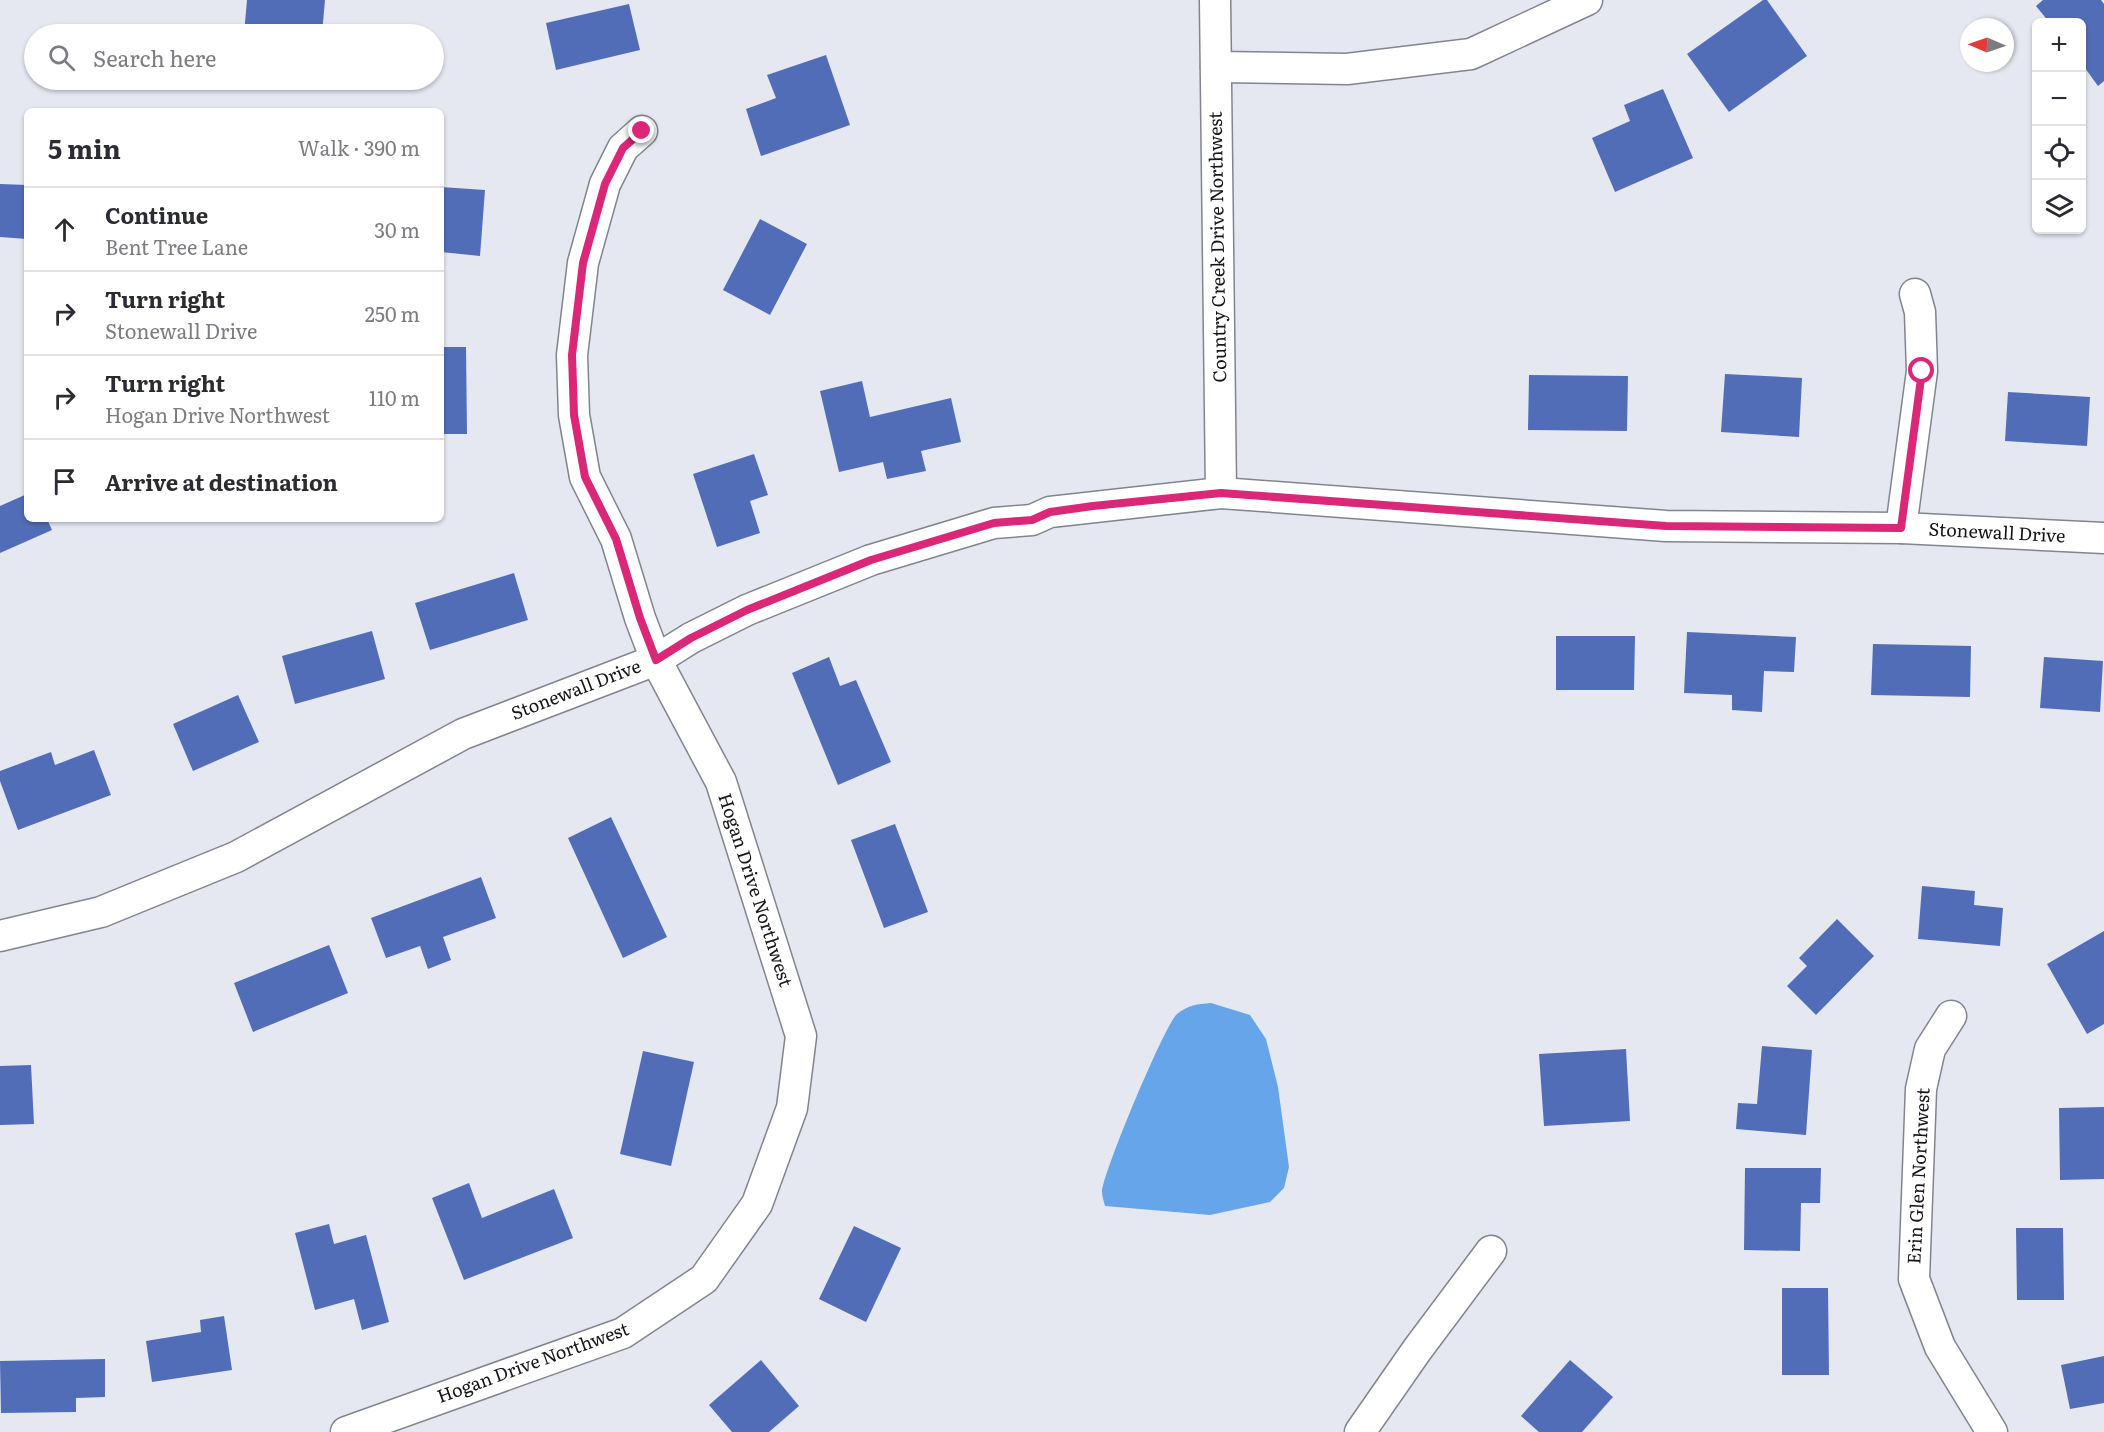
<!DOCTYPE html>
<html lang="en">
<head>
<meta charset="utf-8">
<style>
	body { margin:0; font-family:Literata,serif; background:#f7f7f7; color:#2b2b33 }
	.controls { position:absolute; right:18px; top:18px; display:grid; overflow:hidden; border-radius:9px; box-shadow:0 2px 4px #0004 }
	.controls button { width:54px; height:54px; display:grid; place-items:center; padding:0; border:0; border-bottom:2px solid #e1e1e2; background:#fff; color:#2b2b33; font:30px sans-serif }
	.compass { position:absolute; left:1960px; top:18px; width:54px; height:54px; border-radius:50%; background:#fff; box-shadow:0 2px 4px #0004; rotate:272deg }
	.stop { position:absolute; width:18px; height:18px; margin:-14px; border:4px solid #db2777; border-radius:50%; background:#fff }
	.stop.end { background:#db2777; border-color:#fff; box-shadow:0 2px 6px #0008 }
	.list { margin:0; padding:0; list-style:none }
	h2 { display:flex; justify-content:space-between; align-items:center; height:78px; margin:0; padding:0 24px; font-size:26px }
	h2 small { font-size:20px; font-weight:400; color:#7c7c81 }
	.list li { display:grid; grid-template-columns:39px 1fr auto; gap:18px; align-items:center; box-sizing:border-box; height:84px; padding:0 24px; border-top:2px solid #e1e1e2 }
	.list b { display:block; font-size:22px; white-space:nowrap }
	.list p { margin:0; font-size:20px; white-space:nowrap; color:#7c7c81 }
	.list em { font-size:20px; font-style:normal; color:#7c7c81 }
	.icon { flex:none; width:33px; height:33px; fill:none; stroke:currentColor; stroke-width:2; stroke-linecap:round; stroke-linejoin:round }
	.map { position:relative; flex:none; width:2104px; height:1432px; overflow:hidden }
	.search { position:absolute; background:#fff; box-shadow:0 2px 4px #0004; left:24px; top:24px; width:420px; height:66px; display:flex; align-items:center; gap:15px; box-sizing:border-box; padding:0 21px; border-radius:33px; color:#7c7c81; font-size:22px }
	.panel { position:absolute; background:#fff; box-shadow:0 2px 4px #0004; left:24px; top:108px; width:420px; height:414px; border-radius:9px }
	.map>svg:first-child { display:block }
	.water { fill:#66a5e9 }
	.building { fill:#516db7 }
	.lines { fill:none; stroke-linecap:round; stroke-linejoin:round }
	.minor-casing { stroke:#82858d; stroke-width:33 }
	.minor { stroke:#fff; stroke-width:30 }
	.route { stroke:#db2777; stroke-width:8 }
	.labels { text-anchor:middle; stroke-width:4.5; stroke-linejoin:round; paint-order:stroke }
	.street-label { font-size:18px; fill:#151619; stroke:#fff }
</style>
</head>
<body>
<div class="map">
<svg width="2104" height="1432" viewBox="0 0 2104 1432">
	<rect width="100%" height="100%" fill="#e5e8f0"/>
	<!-- water -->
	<path class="water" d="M1211 1003 1250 1015 1266 1039 1278 1087 1289 1167 1284 1188 1270 1202 1210 1215 1105 1206C1104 1202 1102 1196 1102 1192 1102 1175 1165 1024 1177 1014 1188 1005 1198 1004 1211 1003Z"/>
	<!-- building -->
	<g class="building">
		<path d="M247 0H325L322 34H244Z"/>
		<path d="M1763 0H1767L1807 56 1729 112 1687 54Z"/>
		<path d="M2043 0H2101L2104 4V81L2098 86 2082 64V22H2049L2036 6Z"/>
		<path d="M629 4 640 50 556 70 546 23Z"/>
		<path d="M826 55 850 125 761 156 746 109 776 98 767 75Z"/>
		<path d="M1663 89 1693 158 1615 192 1592 138 1630 121 1624 105Z"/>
		<path d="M0 184 27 185V239L0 237Z"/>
		<path d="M441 187 485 190 480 256 441 252Z"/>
		<path d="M760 219 807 244 770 315 723 290Z"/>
		<path d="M441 347H466L467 434H441Z"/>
		<path d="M1725 374 1802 378 1799 437 1721 432Z"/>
		<path d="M1529 375 1628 376 1627 431 1528 430Z"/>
		<path d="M862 381 870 417 951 398 961 442 921 451 926 471 887 479 883 462 839 472 820 391Z"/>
		<path d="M2008 392 2090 397 2087 446 2005 441Z"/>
		<path d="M754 454 768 495 750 501 760 533 717 547 693 474Z"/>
		<path d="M27 494V519H47L52 530 0 553V506Z"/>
		<path d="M514 573 528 620 430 650 415 603Z"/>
		<path d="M372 631 385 679 295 704 282 656Z"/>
		<path d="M1687 632 1796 637 1794 672 1764 671 1762 712 1732 710V695L1684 693Z"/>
		<path d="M1556 636H1635L1634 690H1556Z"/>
		<path d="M1873 644 1971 646 1970 697 1871 695Z"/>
		<path d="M829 657 840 686 856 680 891 762 838 785 792 673Z"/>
		<path d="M2044 657 2103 661 2100 712 2040 708Z"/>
		<path d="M238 695 259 742 193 771 173 724Z"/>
		<path d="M94 750 111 795 18 830 0 781V771L51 752 55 765Z"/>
		<path d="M611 817 667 937 623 958 568 838Z"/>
		<path d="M895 824 928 912 884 928 851 840Z"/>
		<path d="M481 877 496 918 443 937 451 960 428 969 420 946 386 958 371 918Z"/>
		<path d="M1922 886 1975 891 1974 905 2003 908 2000 946 1918 939Z"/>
		<path d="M1837 919 1874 956 1816 1015 1787 986 1807 966 1799 958Z"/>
		<path d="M2104 931V1024L2087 1034 2047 964Z"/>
		<path d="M329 945 348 993 253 1032 234 983Z"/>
		<path d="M1762 1046 1812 1050 1806 1135 1736 1129 1738 1103 1757 1104Z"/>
		<path d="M1626 1049 1630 1121 1544 1126 1539 1054Z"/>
		<path d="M643 1051 694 1062 671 1166 620 1154Z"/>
		<path d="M31 1065 34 1124 0 1125V1066Z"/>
		<path d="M2104 1107V1179L2060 1180 2059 1108Z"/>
		<path d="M1745 1168H1821L1820 1203H1801L1800 1251 1744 1250Z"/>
		<path d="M469 1183 482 1218 554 1189 573 1238 464 1280 432 1198Z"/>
		<path d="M329 1224 334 1244 366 1235 389 1322 362 1330 354 1299 315 1310 295 1233Z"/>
		<path d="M854 1226 901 1248 866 1322 819 1299Z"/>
		<path d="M2016 1228H2063L2064 1300H2017Z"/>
		<path d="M1782 1288H1828L1829 1375H1782Z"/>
		<path d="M224 1316 232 1370 152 1382 146 1341 201 1332 200 1320Z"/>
		<path d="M2104 1356V1403L2070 1409 2061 1365Z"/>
		<path d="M105 1359V1397L76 1398V1412L1 1413 0 1361Z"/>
		<path d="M761 1360 799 1406 769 1432H732L709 1405Z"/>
		<path d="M1570 1360 1613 1397 1582 1432H1539L1521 1416Z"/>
	</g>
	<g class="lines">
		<defs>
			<g id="minor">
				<path d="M1215 0 1221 493"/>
				<path d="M1216 67 1347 69 1471 54 1587 0"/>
				<path d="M1901 528 1922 371 1920 312 1915 294"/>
				<path d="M0 936 101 912 236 857 463 734 656 660 691 638 747 610 871 560 994 523 1032 520 1050 512 1221 493 1666 526 1901 528 2104 538"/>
				<path d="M1951 1016 1930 1049 1921 1089 1914 1279 1940 1347 1992 1432"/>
				<path d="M346 1432 623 1333 704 1279 757 1204 792 1108 801 1036 721 782 656 660 640 618 616 539 585 477 574 415 572 355 583 263 605 184 623 148 642 131"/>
				<path d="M1360 1432 1417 1350 1491 1251"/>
			</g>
		</defs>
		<!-- minor casing -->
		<use href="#minor" class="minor-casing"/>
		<!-- minor -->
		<use href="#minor" class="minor"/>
	</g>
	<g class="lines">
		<!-- route -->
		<path class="route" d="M642 131 623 148 605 184 583 263 572 355 574 415 585 477 616 539 640 618 656 660 691 638 747 610 871 560 994 523 1032 520 1050 512 1093 506 1221 493 1666 526 1901 528 1922 371"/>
	</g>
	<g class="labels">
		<!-- street labels -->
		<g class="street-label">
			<text transform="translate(1218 247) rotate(-91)" y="6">Country Creek Drive Northwest</text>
			<text transform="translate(1997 533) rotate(3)" y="6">Stonewall Drive</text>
			<text transform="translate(576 690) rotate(-21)" y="6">Stonewall Drive</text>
			<text transform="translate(755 890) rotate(72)" y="6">Hogan Drive Northwest</text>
			<text transform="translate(1919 1176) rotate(-87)" y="6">Erin Glen Northwest</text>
			<text transform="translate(533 1363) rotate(-20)" y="6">Hogan Drive Northwest</text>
		</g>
	</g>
</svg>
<div class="controls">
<button>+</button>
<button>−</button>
<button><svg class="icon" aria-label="locate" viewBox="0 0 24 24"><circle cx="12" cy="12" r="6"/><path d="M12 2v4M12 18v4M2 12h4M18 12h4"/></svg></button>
<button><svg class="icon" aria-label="layers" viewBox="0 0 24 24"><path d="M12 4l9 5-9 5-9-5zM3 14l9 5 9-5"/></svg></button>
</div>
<svg class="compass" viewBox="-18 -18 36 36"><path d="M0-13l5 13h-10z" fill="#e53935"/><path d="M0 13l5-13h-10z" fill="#7c7c81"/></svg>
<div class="stop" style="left:1922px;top:371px"></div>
<div class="stop end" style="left:642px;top:131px"></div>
<div class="search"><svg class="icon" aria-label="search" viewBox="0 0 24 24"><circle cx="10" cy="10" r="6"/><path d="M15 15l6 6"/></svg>Search here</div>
<section class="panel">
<h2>5 min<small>Walk · 390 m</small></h2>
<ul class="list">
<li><svg class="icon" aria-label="ahead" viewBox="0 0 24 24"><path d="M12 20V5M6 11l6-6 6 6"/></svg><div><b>Continue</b><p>Bent Tree Lane</p></div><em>30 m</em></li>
<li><svg class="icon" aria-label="right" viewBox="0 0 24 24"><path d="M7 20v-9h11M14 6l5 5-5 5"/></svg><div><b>Turn right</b><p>Stonewall Drive</p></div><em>250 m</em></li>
<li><svg class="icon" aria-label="right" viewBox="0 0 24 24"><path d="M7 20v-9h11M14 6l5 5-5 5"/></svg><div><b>Turn right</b><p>Hogan Drive Northwest</p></div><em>110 m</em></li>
<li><svg class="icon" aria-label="arrive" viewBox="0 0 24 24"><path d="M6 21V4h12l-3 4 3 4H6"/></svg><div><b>Arrive at destination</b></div></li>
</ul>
</section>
</div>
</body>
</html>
